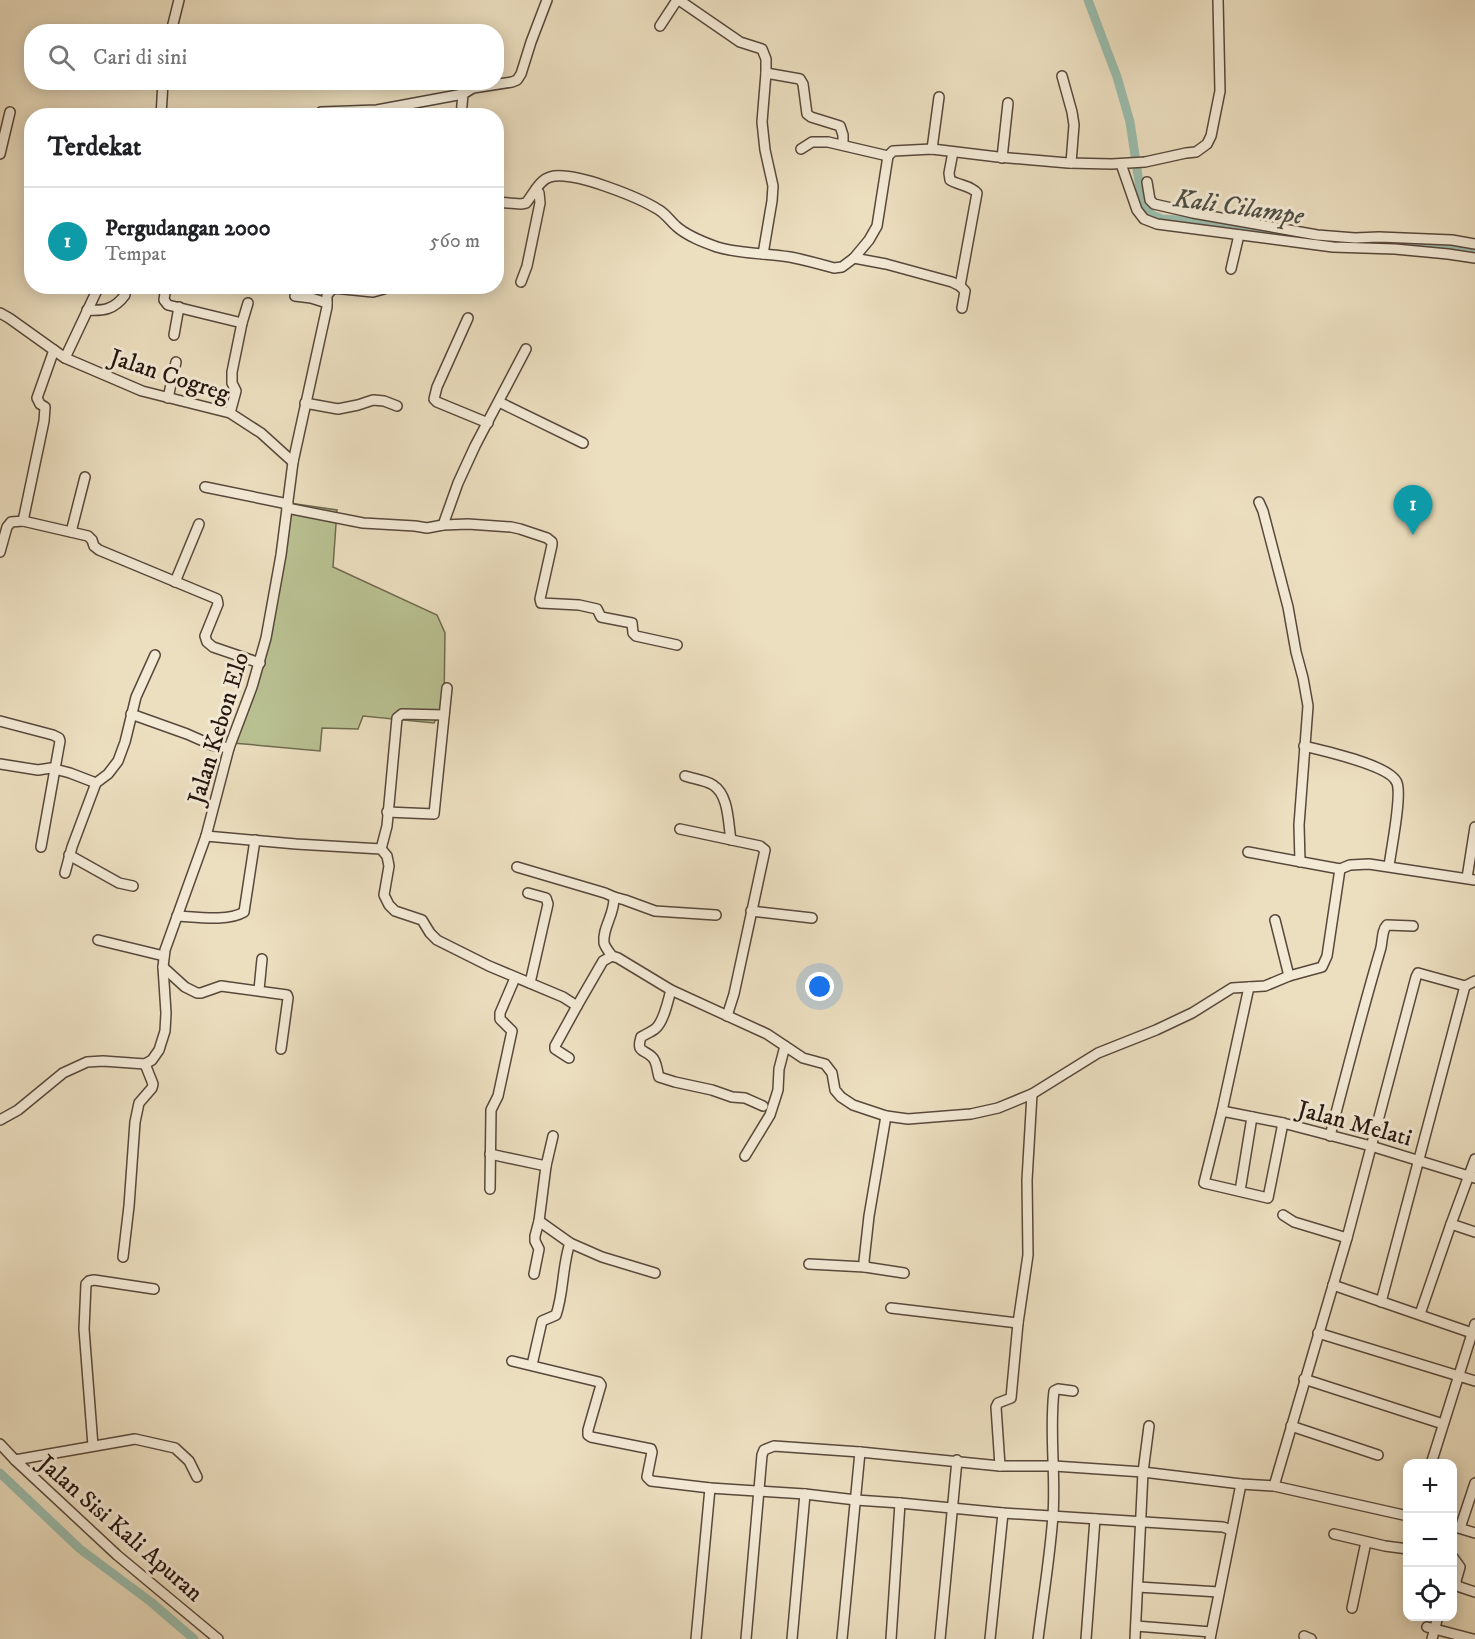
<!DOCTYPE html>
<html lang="id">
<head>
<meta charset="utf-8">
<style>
	body { margin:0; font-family:"IM FELL DW Pica",serif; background:#f2f2f2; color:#202124 }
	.controls { position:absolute; right:18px; bottom:18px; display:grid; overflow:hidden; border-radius:12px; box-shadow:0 3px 15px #0003 }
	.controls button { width:54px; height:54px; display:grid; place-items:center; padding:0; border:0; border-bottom:2px solid #e0e0e0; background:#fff; color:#202124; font:30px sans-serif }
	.you { position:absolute; left:820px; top:987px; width:21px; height:21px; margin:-15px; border:4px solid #fff; border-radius:50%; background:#1a73e8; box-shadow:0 0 0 9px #1a73e833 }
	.badge { display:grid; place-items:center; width:39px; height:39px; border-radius:50%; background:#8f2418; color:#fff; font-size:20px; font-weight:700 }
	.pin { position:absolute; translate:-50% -50px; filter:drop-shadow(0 2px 3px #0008) }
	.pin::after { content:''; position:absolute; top:32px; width:21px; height:18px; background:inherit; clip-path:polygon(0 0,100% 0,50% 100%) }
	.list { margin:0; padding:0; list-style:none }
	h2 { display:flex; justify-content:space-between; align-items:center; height:78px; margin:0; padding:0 24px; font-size:26px }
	h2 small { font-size:20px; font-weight:400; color:#757577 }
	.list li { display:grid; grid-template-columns:39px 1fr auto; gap:18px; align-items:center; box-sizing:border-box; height:108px; padding:0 24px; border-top:2px solid #e0e0e0 }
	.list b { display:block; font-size:22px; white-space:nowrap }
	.list p { margin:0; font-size:20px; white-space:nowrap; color:#757577 }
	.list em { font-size:20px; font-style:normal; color:#757577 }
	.icon { flex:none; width:33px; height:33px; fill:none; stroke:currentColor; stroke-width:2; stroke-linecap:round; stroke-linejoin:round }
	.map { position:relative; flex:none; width:1475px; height:1639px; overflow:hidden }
	.search { position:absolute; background:#fff; box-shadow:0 3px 15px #0003; left:24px; top:24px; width:480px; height:66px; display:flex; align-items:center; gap:15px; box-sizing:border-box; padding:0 21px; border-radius:24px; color:#757577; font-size:22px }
	.panel { position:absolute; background:#fff; box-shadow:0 3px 15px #0003; left:24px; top:108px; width:480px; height:186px; border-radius:24px }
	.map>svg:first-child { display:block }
	.green { fill:#b9c192; stroke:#706b50; stroke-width:1.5 }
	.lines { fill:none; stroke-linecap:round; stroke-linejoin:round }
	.canal { stroke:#9abdad; stroke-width:9 }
	.minor-casing { stroke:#58483b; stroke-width:12 }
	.minor { stroke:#f3ead6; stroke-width:9 }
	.labels { text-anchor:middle; stroke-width:6; stroke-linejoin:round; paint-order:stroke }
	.street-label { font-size:24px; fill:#26150f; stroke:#f3ead6 }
	.water-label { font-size:26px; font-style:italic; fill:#4f5046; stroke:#f3ead6 }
</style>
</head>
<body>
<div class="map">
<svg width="1475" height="1639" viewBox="0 0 1475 1639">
	<rect width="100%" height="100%" fill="#ecdfc0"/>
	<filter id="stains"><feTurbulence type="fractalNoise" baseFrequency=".00333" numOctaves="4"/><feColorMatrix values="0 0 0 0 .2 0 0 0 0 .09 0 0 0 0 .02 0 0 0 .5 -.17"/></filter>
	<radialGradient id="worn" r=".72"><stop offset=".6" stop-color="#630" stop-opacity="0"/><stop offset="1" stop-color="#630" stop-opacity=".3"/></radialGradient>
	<!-- green -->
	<path class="green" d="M289 503 337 510 333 567 437 615 445 633 444 703 434 723 363 716 358 729 322 728 320 751 233 743 277 587Z"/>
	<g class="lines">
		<!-- canal -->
		<g class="canal">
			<path d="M1088 0 1117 77 1130 122 1142 202 1152 215 1162 219 1209 222 1283 237 1357 243 1399 242 1475 249"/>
			<path d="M0 1473 80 1549 151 1602 194 1639"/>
		</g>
		<defs>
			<g id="minor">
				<path d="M679 0 740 42 762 49 766 59V73L800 79 803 84 807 114 811 117 840 126 843 135V144"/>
				<path d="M660 26 677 0"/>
				<path d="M171 32 179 0"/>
				<path d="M1062 76 1072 112 1074 125 1071 163"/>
				<path d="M321 112 377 110 463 94"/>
				<path d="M161 116 163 82"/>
				<path d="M461 116 463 94 473 88 512 82 517 80 521 74 531 42 547 0"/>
				<path d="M801 149 812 142H828L888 156"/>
				<path d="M932 149 939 97"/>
				<path d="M953 152 949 173 950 180C958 185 972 186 977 193L960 286"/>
				<path d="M0 154 10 112"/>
				<path d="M1002 158 1008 103"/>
				<path d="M1121 164 1137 210 1144 219 1157 224 1333 247 1395 249 1448 254 1475 258"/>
				<path d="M1147 182 1150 200 1154 204 1193 213 1317 235 1355 238 1379 237 1452 240 1475 244"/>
				<path d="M496 202 521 204 526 203C533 195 539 180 550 177 573 170 640 198 659 210 666 214 670 221 676 226 687 236 703 242 717 247 740 254 765 253 790 257 805 260 820 264 834 268L842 267 854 258 869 240 877 226 888 156 893 151 932 149 998 157 1068 163 1112 164 1145 162 1186 153 1196 152 1207 144 1211 136 1220 91 1218 0"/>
				<path d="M763 254 772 201 773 186 765 150 762 122 766 73"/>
				<path d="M854 258 886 264 952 282 960 286 965 291 962 308"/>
				<path d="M1231 269 1239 235"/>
				<path d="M521 282 527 266 540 203 539 193 536 189"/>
				<path d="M166 286 164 300 168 305 242 323 232 372V383L236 391 230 413"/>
				<path d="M295 296 311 298 327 303"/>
				<path d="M87 310C103 311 114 310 125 295"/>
				<path d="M0 313 9 318 65 358 142 391 230 413 261 433 293 462"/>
				<path d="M468 318 437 387 434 399 437 402 488 423"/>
				<path d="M242 323 248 303"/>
				<path d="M174 335 179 307"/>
				<path d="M65 358 99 286"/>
				<path d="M168 398 176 362"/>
				<path d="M499 402 583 443"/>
				<path d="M305 403 338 409 358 405 373 400 384 401 397 406"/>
				<path d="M205 487 288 504"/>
				<path d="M1259 502 1263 511 1288 607 1296 652 1303 678 1308 706 1299 825 1300 862"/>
				<path d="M287 508 363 523 415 526 427 528 443 525 468 524 511 527 520 529 547 538 552 542V545L540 599 541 603 579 605 597 609 601 617 632 623 633 633 636 636 677 645"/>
				<path d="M23 521 88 536 92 540 94 546 99 550 217 599 218 604 205 636 207 642 213 647 260 663"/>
				<path d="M443 525 458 483 475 446 526 349"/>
				<path d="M71 532 85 477"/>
				<path d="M0 552 7 527 11 522 23 521 44 421 45 407 40 404 37 398 54 350"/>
				<path d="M175 582 199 524"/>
				<path d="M131 714 187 734 212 745 229 748"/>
				<path d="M0 721 53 735 59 738 60 741 41 847"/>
				<path d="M1304 746C1323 751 1391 765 1397 783 1402 796 1391 850 1389 866"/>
				<path d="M0 764 38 770 51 768 70 773 96 783 108 774 118 761 125 742 136 697 155 655"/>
				<path d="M685 776C694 779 705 780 713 785 729 795 728 823 731 840"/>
				<path d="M387 812 434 814 447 688"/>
				<path d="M680 829 760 846 765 850 734 994 727 1016"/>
				<path d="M206 836 296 844 381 849 387 856 389 866 384 895 389 905 395 911 422 920 430 933 437 940 489 966 563 997 577 1006 603 961 612 956 618 958 671 990 767 1034 803 1058 825 1064 832 1073 835 1090 841 1097 853 1105 886 1116 908 1119 971 1114 998 1108 1032 1094 1098 1053 1156 1030 1192 1013 1232 988 1265 986 1289 976 1322 967 1327 956 1340 869 1350 865 1369 864 1475 880"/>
				<path d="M381 849 387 826 397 718 402 714 444 715"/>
				<path d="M1248 852 1340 869"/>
				<path d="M69 855 119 883 133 886"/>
				<path d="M517 867 605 893 614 897C615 914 602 928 604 943 605 947 609 952 612 956"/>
				<path d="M65 873 72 847 96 783"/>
				<path d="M1467 878 1475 827"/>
				<path d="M528 893 546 898 548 904 530 983"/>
				<path d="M614 897 625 900 655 911 716 915"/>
				<path d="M751 911 812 918"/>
				<path d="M177 916C196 917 228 922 244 912L255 840"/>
				<path d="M1275 920 1289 976"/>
				<path d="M98 940 164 956"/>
				<path d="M163 967 185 987 197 993H201L221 986 287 995 288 998 281 1049"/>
				<path d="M1249 987 1222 1111 1204 1183 1268 1198 1283 1123"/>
				<path d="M259 990 262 959"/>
				<path d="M671 990C668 1000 664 1022 655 1029 651 1032 646 1034 641 1037 636 1053 644 1049 652 1057 657 1061 657 1071 659 1077L675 1082 712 1090 732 1097 745 1098 763 1106"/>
				<path d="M569 1058 555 1049V1046L577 1006"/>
				<path d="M1222 1111 1283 1123 1371 1146 1475 1178"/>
				<path d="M886 1116 869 1216 864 1261 865 1267 904 1273"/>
				<path d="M0 1120 18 1110 63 1073 87 1062 103 1061 145 1064 152 1060 159 1050 165 1031 166 1013 163 967 165 950 206 836 229 748 252 687 266 638 281 555 293 462 327 307V295L333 288 373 292 384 289 386 286"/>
				<path d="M1330 1136C1346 1074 1362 1012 1380 951 1383 943 1381 931 1387 925L1413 926"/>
				<path d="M490 1154 546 1166 539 1221 535 1236V1241L539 1249 534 1274"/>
				<path d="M745 1156 770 1115 778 1090 779 1069 785 1046"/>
				<path d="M1475 1159 1451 1224 1475 1232"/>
				<path d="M546 1166 553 1136"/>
				<path d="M490 1189 491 1110 498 1096 512 1031 500 1019V1013L515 978"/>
				<path d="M1240 1191 1252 1117"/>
				<path d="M1283 1215 1294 1222 1347 1238"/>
				<path d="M539 1221 570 1243 602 1257 655 1273"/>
				<path d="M123 1257 129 1206 135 1122 139 1103 152 1088 153 1084 145 1064"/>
				<path d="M809 1264 865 1267"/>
				<path d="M1333 1285 1472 1333"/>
				<path d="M1381 1302 1465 986"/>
				<path d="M891 1308 1018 1323"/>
				<path d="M1420 1314 1451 1224"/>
				<path d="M1318 1333 1475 1381"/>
				<path d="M512 1361 599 1382 601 1385 588 1430V1435L591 1437 651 1449 652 1452 647 1477 651 1481 710 1488 805 1494 856 1500 900 1503 1003 1513 1223 1527 1231 1530"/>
				<path d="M532 1365 542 1321 556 1315C564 1292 562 1266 570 1243"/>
				<path d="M1304 1379 1443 1424"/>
				<path d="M1291 1426 1378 1455"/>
				<path d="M0 1444 15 1460 117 1555 218 1639"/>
				<path d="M93 1446 84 1329 86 1284 89 1281 94 1280 154 1289"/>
				<path d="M15 1460 135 1439 175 1448 189 1461 197 1477"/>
				<path d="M1431 1464 1475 1324"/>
				<path d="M1000 1466 996 1407 998 1403 1011 1398 1018 1323 1028 1255 1027 1180 1032 1094"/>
				<path d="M1274 1486 1347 1238 1416 977 1418 973 1465 986 1475 981"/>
				<path d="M1452 1526 1475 1533"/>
				<path d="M1460 1528 1475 1483"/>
				<path d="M1334 1534 1385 1546 1408 1549"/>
				<path d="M1452 1556 1460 1567 1456 1581 1457 1586 1475 1592"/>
				<path d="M1138 1587 1219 1592"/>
				<path d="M1352 1608 1366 1542"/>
				<path d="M1136 1626 1211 1632"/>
				<path d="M1427 1627 1473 1639"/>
				<path d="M1304 1636 1311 1639"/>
				<path d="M696 1639 710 1488"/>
				<path d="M746 1639 762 1455 764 1450 774 1446 860 1452 1000 1466H1054L1143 1472 1241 1484 1274 1486 1408 1516"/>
				<path d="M792 1639 805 1494"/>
				<path d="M842 1639 860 1452"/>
				<path d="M891 1639 900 1503"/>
				<path d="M940 1639 957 1460"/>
				<path d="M990 1639 1003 1513"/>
				<path d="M1038 1639C1043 1598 1050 1557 1053 1515 1056 1474 1049 1432 1054 1391L1058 1389 1073 1391"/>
				<path d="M1086 1639 1095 1519"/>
				<path d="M1135 1639 1143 1472 1149 1426"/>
				<path d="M1210 1639 1241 1484"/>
				<path d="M1432 1639 1438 1616"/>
			</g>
		</defs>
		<!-- minor casing -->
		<use href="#minor" class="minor-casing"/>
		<!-- minor -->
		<use href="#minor" class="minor"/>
	</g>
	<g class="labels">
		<!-- street labels -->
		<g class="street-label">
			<text transform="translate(170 375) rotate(18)" y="8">Jalan Cogreg</text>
			<text transform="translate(218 728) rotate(-73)" y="8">Jalan Kebon Elo</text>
			<text transform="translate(1355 1123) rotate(15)" y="8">Jalan Melati</text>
			<text transform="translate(121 1528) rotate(41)" y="8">Jalan Sisi Kali Apuran</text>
		</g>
		<!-- water labels -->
		<g class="water-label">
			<text transform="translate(1239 206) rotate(8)" y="9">Kali Cilampe</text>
		</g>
	</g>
	<rect width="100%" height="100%" filter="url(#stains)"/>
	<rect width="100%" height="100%" fill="url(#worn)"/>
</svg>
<div class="controls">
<button>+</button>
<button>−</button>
<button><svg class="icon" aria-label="locate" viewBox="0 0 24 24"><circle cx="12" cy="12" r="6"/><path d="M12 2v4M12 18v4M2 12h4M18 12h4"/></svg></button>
</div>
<div class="you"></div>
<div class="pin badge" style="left:1413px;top:535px;background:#0f9aa8">1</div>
<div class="search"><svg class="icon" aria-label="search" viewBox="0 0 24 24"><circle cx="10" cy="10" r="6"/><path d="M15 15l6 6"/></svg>Cari di sini</div>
<section class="panel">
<h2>Terdekat<small></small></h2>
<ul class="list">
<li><span class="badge" style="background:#0f9aa8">1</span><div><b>Pergudangan 2000</b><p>Tempat</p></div><em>560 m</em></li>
</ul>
</section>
</div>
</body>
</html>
